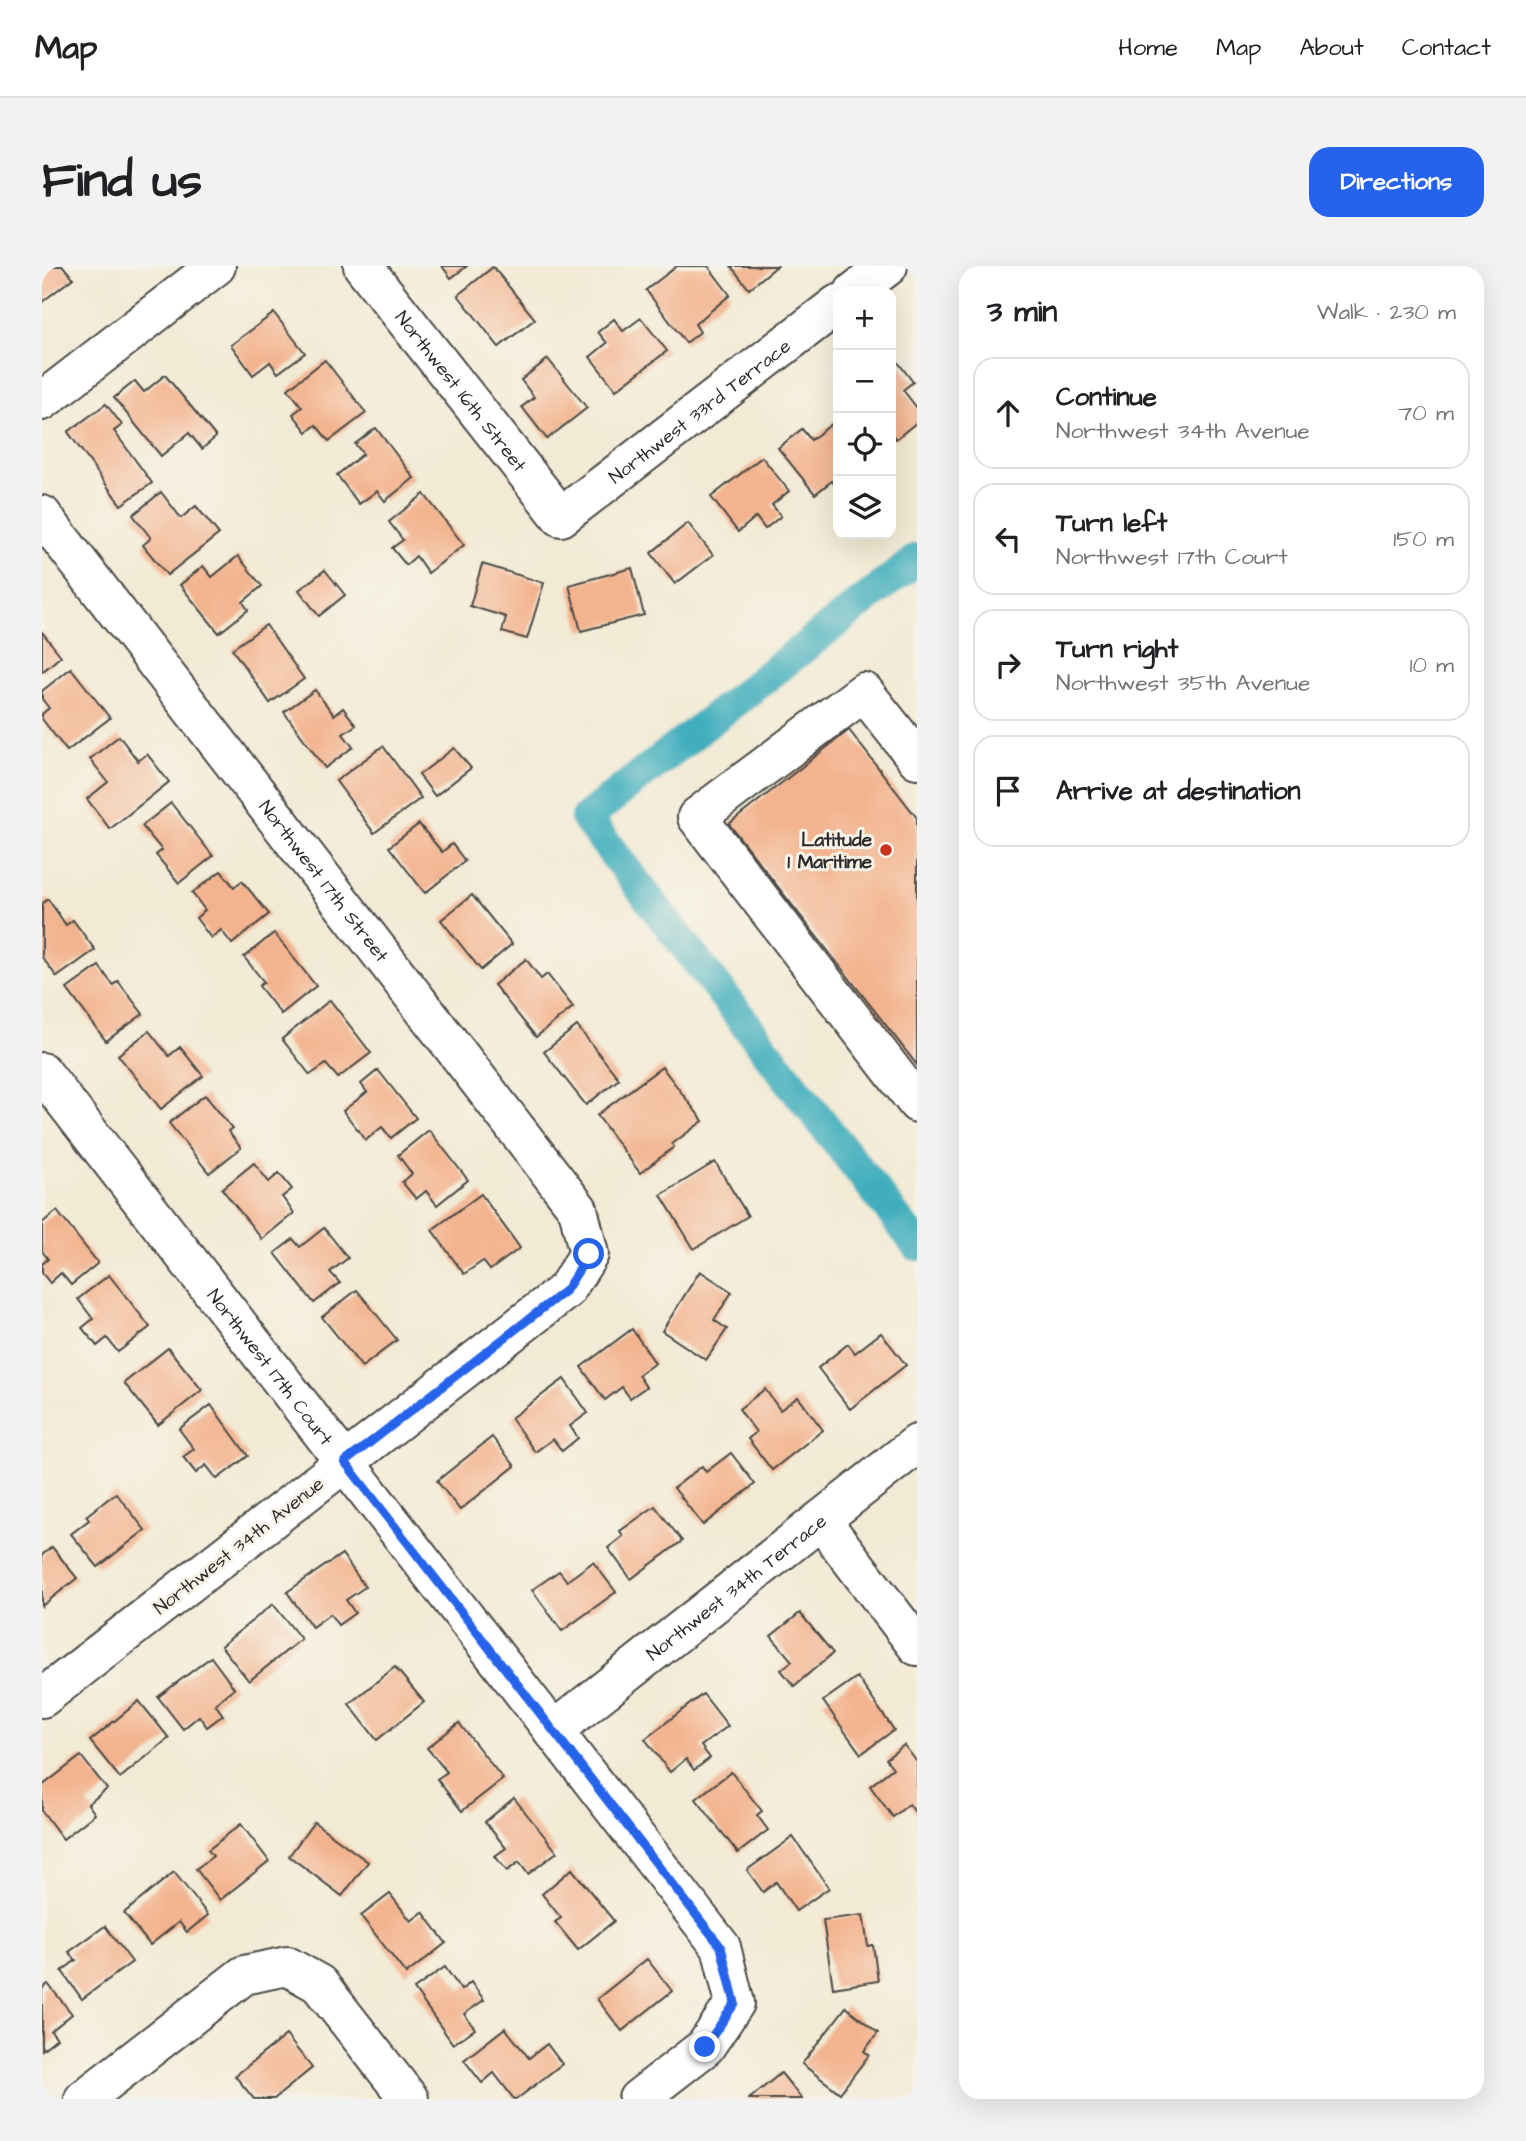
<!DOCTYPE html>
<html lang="en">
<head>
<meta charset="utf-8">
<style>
	body { margin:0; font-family:"Architects Daughter",sans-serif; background:#f2f2f2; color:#202124 }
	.controls { position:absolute; right:21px; top:21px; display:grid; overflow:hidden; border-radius:14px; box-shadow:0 7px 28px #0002 }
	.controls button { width:63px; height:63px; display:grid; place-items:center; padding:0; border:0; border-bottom:2px solid #e0e0e0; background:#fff; color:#202124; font:35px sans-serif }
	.stop { position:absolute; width:21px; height:21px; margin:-16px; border:5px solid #2563eb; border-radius:50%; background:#fff }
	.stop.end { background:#2563eb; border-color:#fff; box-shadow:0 2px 7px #0008 }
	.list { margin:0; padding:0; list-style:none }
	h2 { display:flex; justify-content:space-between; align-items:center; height:91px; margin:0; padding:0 28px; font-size:30px }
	h2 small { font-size:23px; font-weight:400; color:#757577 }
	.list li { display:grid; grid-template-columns:46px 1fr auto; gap:21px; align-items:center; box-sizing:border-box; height:112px; margin:0 14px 14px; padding:0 14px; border:2px solid #e0e0e0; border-radius:21px }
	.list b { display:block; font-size:26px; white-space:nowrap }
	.list p { margin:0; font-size:23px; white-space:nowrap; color:#757577 }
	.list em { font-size:23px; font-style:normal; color:#757577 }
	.icon { flex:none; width:38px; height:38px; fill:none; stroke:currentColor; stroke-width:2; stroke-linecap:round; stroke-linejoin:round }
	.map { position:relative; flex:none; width:875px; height:1833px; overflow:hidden; border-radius:21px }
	header { display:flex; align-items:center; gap:42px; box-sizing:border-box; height:98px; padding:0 35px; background:#fff; border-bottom:2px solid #e0e0e0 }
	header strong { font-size:33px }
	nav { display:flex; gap:38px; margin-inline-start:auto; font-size:24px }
	.intro { display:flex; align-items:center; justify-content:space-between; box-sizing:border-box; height:168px; padding:0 42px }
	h1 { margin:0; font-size:49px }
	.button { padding:18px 32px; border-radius:21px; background:#2563eb; color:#fff; font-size:24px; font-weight:700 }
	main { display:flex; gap:42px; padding:0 42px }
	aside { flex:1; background:#fff; border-radius:21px; box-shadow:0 7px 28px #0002 }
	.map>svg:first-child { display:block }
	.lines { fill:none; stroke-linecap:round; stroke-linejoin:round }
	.canal { stroke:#40aebd; stroke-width:32 }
	.building { fill:#f3b38e }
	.minor-casing { stroke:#494844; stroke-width:42 }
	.minor { stroke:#fff; stroke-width:38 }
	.route { stroke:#2563eb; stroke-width:9 }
	.poi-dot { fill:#c8321e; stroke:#f7f3e8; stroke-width:2.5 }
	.labels { text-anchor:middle; stroke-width:6; stroke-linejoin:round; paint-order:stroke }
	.street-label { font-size:19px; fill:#2b2b2b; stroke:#f7f3e8 }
	.poi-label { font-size:19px; font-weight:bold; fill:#2b2b2b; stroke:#f7f3e8; text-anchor:end }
</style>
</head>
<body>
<header>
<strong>Map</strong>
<nav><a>Home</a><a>Map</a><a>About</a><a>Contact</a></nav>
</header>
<div class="intro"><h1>Find us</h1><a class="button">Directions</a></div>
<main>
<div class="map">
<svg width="875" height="1833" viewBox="0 0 875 1833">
	<rect width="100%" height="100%" fill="#f7f3e8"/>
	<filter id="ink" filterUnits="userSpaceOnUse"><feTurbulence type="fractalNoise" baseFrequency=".0143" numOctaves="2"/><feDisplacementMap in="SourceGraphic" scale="14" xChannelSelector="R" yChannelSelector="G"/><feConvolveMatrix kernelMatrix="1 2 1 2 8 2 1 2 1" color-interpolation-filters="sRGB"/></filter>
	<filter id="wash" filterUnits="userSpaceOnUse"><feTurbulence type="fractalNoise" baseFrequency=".00686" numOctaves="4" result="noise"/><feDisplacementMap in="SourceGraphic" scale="28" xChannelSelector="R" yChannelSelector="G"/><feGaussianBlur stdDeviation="1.57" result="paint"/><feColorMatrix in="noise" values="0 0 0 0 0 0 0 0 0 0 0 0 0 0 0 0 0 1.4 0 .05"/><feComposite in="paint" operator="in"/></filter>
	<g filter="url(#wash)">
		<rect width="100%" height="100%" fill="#f2ead4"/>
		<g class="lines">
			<!-- canal -->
			<path class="canal" d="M875 293 544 552 875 979"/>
		</g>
		<g id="blocks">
			<!-- building -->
			<g class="building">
				<path d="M0 0H21L31 12 0 36Z"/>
				<path d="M400 0H425L409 12Z"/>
				<path d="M635 0H666L688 29 653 58 658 66 644 77 604 24Z"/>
				<path d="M689 0H735L707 23Z"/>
				<path d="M451 1 493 53 457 81 416 29Z"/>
				<path d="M232 47 263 87 236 107 228 96 211 109 189 79Z"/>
				<path d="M599 52 625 85 574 124 548 91 565 77 556 66 572 53 581 65Z"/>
				<path d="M506 93 545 142 505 173 480 141 492 131 479 114Z"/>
				<path d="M283 94 324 147 287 175 274 159 265 166 251 148 260 141 246 123Z"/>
				<path d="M855 95 871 116 861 124 875 142V156L854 173 849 167V100Z"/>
				<path d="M123 109 174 171 160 183 147 167 119 190 72 132 93 115 102 126Z"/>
				<path d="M64 138 80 159 72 165 110 217 79 239 26 166Z"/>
				<path d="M796 153V223L790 215 773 228 736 182 760 163 769 174Z"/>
				<path d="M334 162 372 212 343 235 335 225 317 238 295 209 321 188 313 178Z"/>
				<path d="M720 191 747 225 730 239 739 250 723 263 714 251 696 266 669 231Z"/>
				<path d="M119 226 139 252 154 240 177 268 125 309 101 279 109 272 91 249Z"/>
				<path d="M382 228 422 279 386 307 374 290 364 299 350 282 361 274 347 256Z"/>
				<path d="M646 257 671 289 633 318 609 287Z"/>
				<path d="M196 290 220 320 201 336 206 344 177 367 138 319 161 300 170 311Z"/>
				<path d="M440 298 502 317 485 373 460 366 464 351 428 340Z"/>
				<path d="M590 302 602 349 539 365 527 319Z"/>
				<path d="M283 304 303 329 277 350 257 324Z"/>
				<path d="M224 359 262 413 228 437 190 383Z"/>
				<path d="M0 366 19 390 0 406Z"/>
				<path d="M29 402 68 452 25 485 0 453V448L7 442 0 433V425Z"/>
				<path d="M273 424 292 449 301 442 314 459 301 468 311 481 283 502 242 446Z"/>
				<path d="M807 464 875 552V799L687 558Z"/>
				<path d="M77 470 96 495 105 488 127 516 68 563 45 533 66 516 48 493Z"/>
				<path d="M341 480 379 532 332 567 294 515Z"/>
				<path d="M412 482 429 502 393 530 377 509Z"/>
				<path d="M129 537 171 590 137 617 114 589 120 584 100 560Z"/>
				<path d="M377 558 400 586 410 578 423 595 383 627 347 581Z"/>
				<path d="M179 605 192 621 200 615 227 648 190 678 179 664 169 672 154 652 163 644 150 627Z"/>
				<path d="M430 629 470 678 439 704 399 654Z"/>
				<path d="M6 633 24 659 31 654 53 684 15 711 0 691V638Z"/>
				<path d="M232 667 274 720 239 748 217 720 222 716 202 691Z"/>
				<path d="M484 693 499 713 505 708 531 741 494 771 452 719Z"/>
				<path d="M57 700 71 719 76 715 101 748 64 775 25 723Z"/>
				<path d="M288 734 329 787 296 812 284 798 268 809 240 773Z"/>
				<path d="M535 760 577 813 544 839 502 786Z"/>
				<path d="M107 765 127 790 138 781 161 810 119 843 76 789Z"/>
				<path d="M620 801 661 855 630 878 632 881 598 907 555 849Z"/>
				<path d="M336 804 374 852 349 872 340 861 324 874 301 845 325 826 319 818Z"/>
				<path d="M163 829 190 862 186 865 199 882 167 907 127 857Z"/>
				<path d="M387 864 426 914 395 939 384 925 374 933 360 916 370 908 356 889Z"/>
				<path d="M673 896 706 950 652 983 619 929Z"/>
				<path d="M212 897 227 916 237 907 250 923 240 931 252 947 220 973 180 923Z"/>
				<path d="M439 928 478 982 448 1004 441 995 422 1008 390 964Z"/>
				<path d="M15 945 56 997 29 1019 19 1007 8 1017 0 1007V998L6 993 0 985V957Z"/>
				<path d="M282 962 306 992 288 1006 298 1017 272 1037 233 987 251 973 258 981Z"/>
				<path d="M658 1005 690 1026 672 1054 685 1063 664 1094 620 1065Z"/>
				<path d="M67 1009 108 1061 76 1086 65 1072 55 1080 40 1062 51 1053 36 1033Z"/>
				<path d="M315 1024 355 1074 320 1101 280 1051Z"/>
				<path d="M590 1063 613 1097 596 1109 604 1121 588 1132 580 1121 563 1134 539 1101Z"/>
				<path d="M839 1067 864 1099 808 1143 776 1102 806 1078 813 1087Z"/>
				<path d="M126 1082 160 1124 116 1159 82 1117Z"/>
				<path d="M522 1113 546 1147 528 1160 536 1172 520 1185 511 1173 493 1186 469 1152Z"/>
				<path d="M723 1123 738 1144 756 1131 781 1164 730 1204 706 1173 714 1166 697 1143Z"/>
				<path d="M169 1139 206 1190 175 1213 164 1199 154 1207 141 1191 152 1183 137 1163Z"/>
				<path d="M450 1171 473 1200 418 1244 395 1215Z"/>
				<path d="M689 1187 713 1218 661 1259 632 1222 660 1200 664 1206Z"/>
				<path d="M74 1227 103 1264 56 1301 29 1268 47 1254 44 1250Z"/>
				<path d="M613 1240 640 1275 589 1313 566 1282 581 1270 578 1265Z"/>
				<path d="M10 1281 35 1312 0 1340V1289Z"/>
				<path d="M300 1288 323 1321 304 1334 313 1347 296 1359 288 1348 270 1361 245 1326Z"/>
				<path d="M551 1296 574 1326 520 1365 490 1324 517 1305 525 1315Z"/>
				<path d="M231 1338 259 1373 207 1415 179 1380Z"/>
				<path d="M758 1347 791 1387 752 1420 739 1404 750 1395 729 1370Z"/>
				<path d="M169 1391 192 1422 173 1438 181 1449 165 1461 157 1450 141 1463 116 1431Z"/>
				<path d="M353 1401 382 1436 335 1474 307 1438Z"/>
				<path d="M815 1411 852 1464 819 1488 781 1435Z"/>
				<path d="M661 1428 686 1460 659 1480 668 1492 652 1504 644 1493 628 1506 603 1473Z"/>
				<path d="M97 1435 127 1472 78 1512 48 1475Z"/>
				<path d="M417 1457 461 1513 420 1545 395 1513 405 1506 385 1482Z"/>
				<path d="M862 1479 875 1496V1549L867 1538 851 1551 828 1520 851 1502 844 1493Z"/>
				<path d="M39 1490 65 1523 46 1538 53 1548 21 1573 0 1545V1520Z"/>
				<path d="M689 1506 720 1545 715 1549 726 1564 696 1587 654 1533Z"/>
				<path d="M472 1532 515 1586 486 1608 477 1596 465 1605 453 1590 464 1582 443 1556Z"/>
				<path d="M272 1556 326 1596 300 1630 247 1590Z"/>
				<path d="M199 1558 227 1595 178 1634 154 1603 171 1590 166 1584Z"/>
				<path d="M751 1571 787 1622 754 1645 734 1616 721 1626 705 1604Z"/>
				<path d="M530 1603 572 1655 536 1684 513 1656 519 1652 500 1628Z"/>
				<path d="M132 1606 166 1649 145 1666 137 1656 108 1679 82 1647Z"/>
				<path d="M348 1628 369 1655 381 1646 404 1677 364 1708 319 1650Z"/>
				<path d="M821 1649 826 1680 831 1679 836 1715 791 1722 781 1654Z"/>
				<path d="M63 1660 90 1696 40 1733 20 1705 34 1694 27 1686Z"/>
				<path d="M605 1693 630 1725 580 1765 555 1733Z"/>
				<path d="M403 1701 419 1724 429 1716 442 1734 422 1748 433 1763 411 1778 372 1723Z"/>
				<path d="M6 1718 30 1748 9 1765 15 1772 0 1784V1723Z"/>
				<path d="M804 1741 836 1767 822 1785 827 1789 798 1827 760 1798Z"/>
				<path d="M463 1762 487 1792 505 1778 520 1798 475 1833H472L452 1807 440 1817 422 1794Z"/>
				<path d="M244 1769 270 1802 232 1833H212L193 1810Z"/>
				<path d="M739 1807 760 1833H707Z"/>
			</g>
		</g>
	</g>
	<g filter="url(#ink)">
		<use href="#blocks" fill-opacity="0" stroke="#494844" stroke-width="2"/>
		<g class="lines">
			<defs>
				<g id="minor">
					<path id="s1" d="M321 0 519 251 796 38"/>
					<path d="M812 26 846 0"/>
					<path d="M0 135 174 0"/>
					<path id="s2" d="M0 249 536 943 547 988 524 1024 0 1432"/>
					<path d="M875 493 822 426 655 551 875 837"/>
					<path id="s3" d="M0 806 679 1681 693 1737 663 1781 596 1833"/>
					<path d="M779 1254 875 1380"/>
					<path id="s4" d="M511 1465 875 1178"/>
					<path d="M42 1833 202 1709 245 1700 277 1718 367 1833"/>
				</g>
			</defs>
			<!-- minor casing -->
			<use href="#minor" class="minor-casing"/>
			<!-- minor -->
			<use href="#minor" class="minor"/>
		</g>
	</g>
	<g class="lines" filter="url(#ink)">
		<!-- route -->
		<path class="route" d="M547 988 524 1024 303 1196 679 1681 693 1737 663 1781"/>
	</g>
	<!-- markers -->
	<circle class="poi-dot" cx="844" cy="584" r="7"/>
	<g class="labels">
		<!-- street labels -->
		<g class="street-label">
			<text dy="7" stroke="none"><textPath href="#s1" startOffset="159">Northwest 16th Street</textPath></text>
			<text dy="7" stroke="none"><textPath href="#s1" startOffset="494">Northwest 33rd Terrace</textPath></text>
			<text dy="7" stroke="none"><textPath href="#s2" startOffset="462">Northwest 17th Street</textPath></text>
			<text dy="7" stroke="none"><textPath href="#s3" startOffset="373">Northwest 17th Court</textPath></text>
			<text transform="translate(196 1279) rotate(-38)" y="7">Northwest 34th Avenue</text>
			<text dy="7" stroke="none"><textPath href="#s4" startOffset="233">Northwest 34th Terrace</textPath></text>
		</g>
		<!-- poi labels -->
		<g class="poi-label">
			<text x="830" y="580">Latitude<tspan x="830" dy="22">1 Maritime</tspan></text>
		</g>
	</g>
</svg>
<div class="controls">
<button>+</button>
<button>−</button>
<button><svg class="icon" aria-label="locate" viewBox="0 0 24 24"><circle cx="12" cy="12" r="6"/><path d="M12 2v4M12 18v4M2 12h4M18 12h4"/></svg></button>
<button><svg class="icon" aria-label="layers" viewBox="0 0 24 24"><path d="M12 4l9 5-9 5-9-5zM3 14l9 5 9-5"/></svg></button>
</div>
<div class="stop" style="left:547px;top:988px"></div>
<div class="stop end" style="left:663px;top:1781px"></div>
</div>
<aside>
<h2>3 min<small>Walk · 230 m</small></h2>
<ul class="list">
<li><svg class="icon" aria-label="ahead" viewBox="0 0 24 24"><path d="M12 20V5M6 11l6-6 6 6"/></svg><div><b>Continue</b><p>Northwest 34th Avenue</p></div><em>70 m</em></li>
<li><svg class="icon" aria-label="left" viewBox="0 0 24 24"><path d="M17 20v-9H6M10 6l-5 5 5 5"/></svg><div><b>Turn left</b><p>Northwest 17th Court</p></div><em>150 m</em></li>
<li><svg class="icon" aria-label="right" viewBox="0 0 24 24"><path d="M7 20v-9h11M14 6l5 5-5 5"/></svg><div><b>Turn right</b><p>Northwest 35th Avenue</p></div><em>10 m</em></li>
<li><svg class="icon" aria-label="arrive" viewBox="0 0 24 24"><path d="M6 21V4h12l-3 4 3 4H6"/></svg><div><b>Arrive at destination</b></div></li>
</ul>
</aside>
</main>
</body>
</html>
